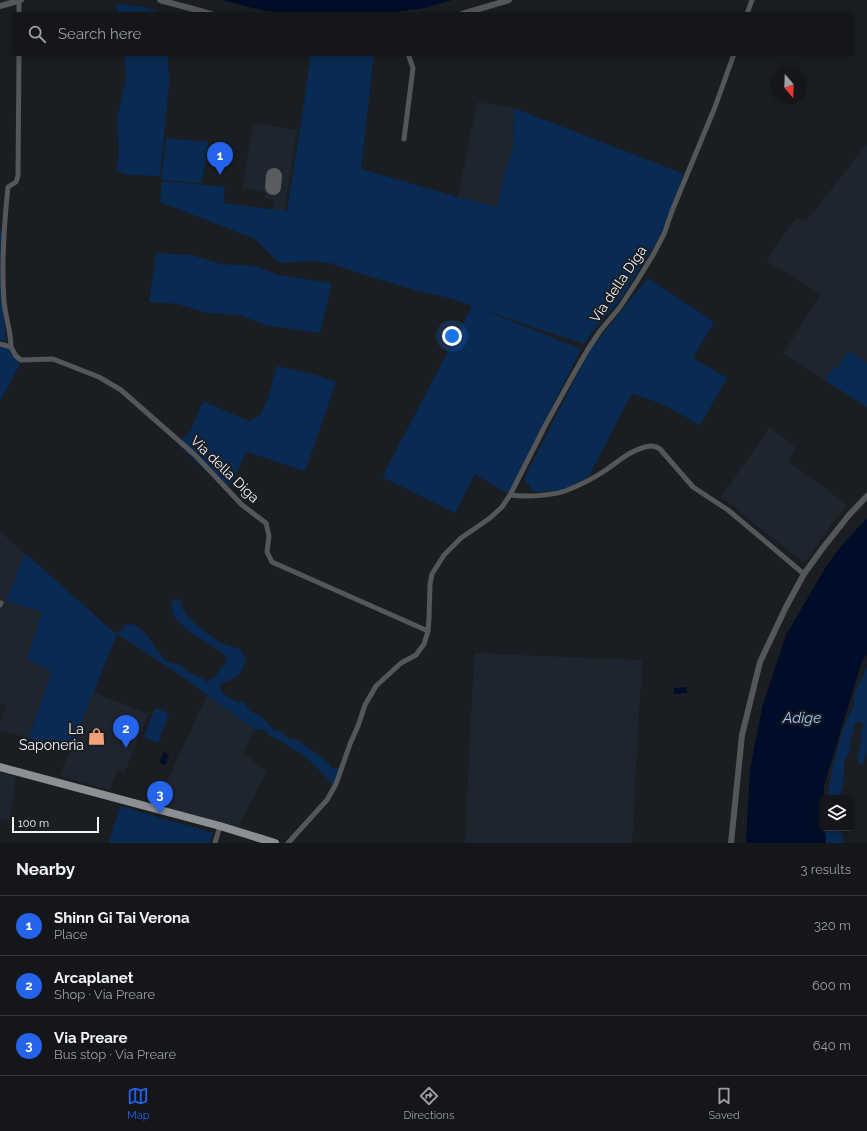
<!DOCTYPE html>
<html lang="en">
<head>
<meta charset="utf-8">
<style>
	body { margin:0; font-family:Raleway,sans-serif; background:#212326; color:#f1f3f6 }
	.controls { position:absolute; right:12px; bottom:12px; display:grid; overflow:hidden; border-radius:6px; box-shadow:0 2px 10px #0003 }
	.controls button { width:36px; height:36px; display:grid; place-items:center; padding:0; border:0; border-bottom:1px solid #333538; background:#141619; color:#f1f3f6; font:20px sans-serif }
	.compass { position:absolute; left:771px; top:68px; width:36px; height:36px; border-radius:50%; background:#141619; box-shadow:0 2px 10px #0003; rotate:161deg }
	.scale { position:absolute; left:12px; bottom:10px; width:87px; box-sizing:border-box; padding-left:4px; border:2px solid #f2f4f7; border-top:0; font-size:11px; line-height:14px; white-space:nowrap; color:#f2f4f7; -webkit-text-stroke:3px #1a1d21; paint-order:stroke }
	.you { position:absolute; left:452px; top:336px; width:14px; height:14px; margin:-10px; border:3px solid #fff; border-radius:50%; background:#1a73e8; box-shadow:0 0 0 6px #1a73e833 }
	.badge { display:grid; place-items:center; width:26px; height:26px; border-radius:50%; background:#2563eb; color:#fff; font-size:13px; font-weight:700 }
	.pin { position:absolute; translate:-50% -33px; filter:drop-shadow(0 1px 2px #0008) }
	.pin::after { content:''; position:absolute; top:21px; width:14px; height:12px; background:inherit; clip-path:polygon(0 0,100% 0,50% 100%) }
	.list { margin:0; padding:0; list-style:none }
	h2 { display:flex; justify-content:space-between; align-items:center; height:52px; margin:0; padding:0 16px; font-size:17px }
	h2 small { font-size:13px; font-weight:400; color:#9d9fa2 }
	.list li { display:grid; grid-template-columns:26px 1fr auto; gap:12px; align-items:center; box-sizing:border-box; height:60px; padding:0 16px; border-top:1px solid #333538 }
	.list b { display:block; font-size:15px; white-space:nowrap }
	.list p { margin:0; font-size:13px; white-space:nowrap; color:#9d9fa2 }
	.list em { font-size:13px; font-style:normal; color:#9d9fa2 }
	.icon { flex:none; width:22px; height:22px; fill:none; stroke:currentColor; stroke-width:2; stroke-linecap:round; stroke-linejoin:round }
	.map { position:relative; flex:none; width:867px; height:843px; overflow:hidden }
	.search { position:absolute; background:#141619; box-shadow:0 2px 10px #0003; left:12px; right:12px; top:12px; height:44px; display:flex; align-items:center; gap:10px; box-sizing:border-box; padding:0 14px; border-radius:6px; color:#9d9fa2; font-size:15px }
	.sheet { height:232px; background:#141619 }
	nav { display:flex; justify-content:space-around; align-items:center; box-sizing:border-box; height:56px; border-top:1px solid #333538; background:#141619; font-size:11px; color:#9d9fa2 }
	nav a { display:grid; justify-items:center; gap:2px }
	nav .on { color:#2563eb }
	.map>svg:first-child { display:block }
	.built { fill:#1e252e }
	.green { fill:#092a52 }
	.water { fill:#000d28 }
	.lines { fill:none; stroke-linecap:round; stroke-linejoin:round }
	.taxiway { stroke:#5a5c60; stroke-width:16 }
	.minor { stroke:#545658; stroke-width:5 }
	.tertiary { stroke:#545658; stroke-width:6 }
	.primary { stroke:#8c9094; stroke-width:8 }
	.labels { text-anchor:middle; stroke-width:4; stroke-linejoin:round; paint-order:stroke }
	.street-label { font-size:14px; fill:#f2f4f7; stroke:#1a1d21 }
	.poi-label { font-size:14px; fill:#f2f4f7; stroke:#1a1d21; text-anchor:end }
	.water-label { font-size:15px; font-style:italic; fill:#a2c7f8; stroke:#1a1d21 }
</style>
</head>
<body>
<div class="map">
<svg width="867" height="843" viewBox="0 0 867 843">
	<rect width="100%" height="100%" fill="#1a1d21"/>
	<!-- built -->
	<g class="built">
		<path d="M477 102 514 108 513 148 506 168 497 207 458 197Z"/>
		<path d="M253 123 297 130 284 212 273 210 274 200 264 198 265 192 242 188Z"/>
		<path d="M867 144V407L783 354 821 294 766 261 796 218 807 220Z"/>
		<path d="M770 427 796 448 788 461 848 505 833 522 804 563 721 497Z"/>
		<path d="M0 532 25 553 6 601 42 612 52 671 29 738 0 730V722L6 706 0 704Z"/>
		<path d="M474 653 642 660 632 843H465Z"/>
		<path d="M93 692 148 714 125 772 118 770 110 790 60 776Z"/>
		<path d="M207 695 254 729 243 753 267 771 238 828 156 805Z"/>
		<path d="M0 772 16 777 10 820 0 819Z"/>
	</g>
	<!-- green -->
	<g class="green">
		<path d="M115 4 144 7 165 14H119Z"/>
		<path d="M124 54H168L169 84 160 176 132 175 123 174 116 169 119 152 117 118 122 98 126 77Z"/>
		<path d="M311 54H374L361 169 458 197 497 207 506 168 513 148 514 108 684 174 661 233 656 243 620 300 593 331 584 344 480 309 581 349 508 494 475 474 455 513 382 477 472 306 449 298 414 290 365 275 330 263 311 261 281 263 276 260 255 239 160 202 162 181 225 187 223 203 287 211 300 130Z"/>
		<path d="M166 138 208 142 202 183 161 180Z"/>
		<path d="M5 229 2 298 6 342 0 340V230Z"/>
		<path d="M156 253 192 255 220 264 254 266 279 275 332 283 320 333 265 325 240 315 206 313 178 304 149 302Z"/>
		<path d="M648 278 714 322 693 358 727 378 700 425 664 405 632 393 589 476 565 489 543 492H534L524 479 589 351Z"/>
		<path d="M0 346 11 349 20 364 0 401Z"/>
		<path d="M848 351 867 363V407L825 380 835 366 838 368Z"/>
		<path d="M277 366 316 375 336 382 305 471 246 452 234 479 225 490 177 443 190 432 203 401 249 421 258 417 263 409 268 398Z"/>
		<path d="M25 553 116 634 120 632 125 625 130 624 137 626 146 634 157 650 161 654 166 661 182 666 188 672 204 679 206 682 215 677 220 669 227 661 224 654 190 632 182 625 173 615 171 602 175 599 180 600 182 608 187 616 199 627 219 642 240 649 246 660C239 677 239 678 221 683L220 687 222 693 238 703 243 701 250 711 261 716 274 730 281 731 288 738 300 741C306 748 313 751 320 756 325 759 328 764 332 768H340L332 786 327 778 308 759 297 751 291 749 289 746 277 739 270 736 265 730 261 729 258 730 254 729 174 671 117 634 70 750 47 744 29 738 52 671 27 659 42 612 6 601Z"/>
		<path d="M867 666V751L863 764 860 765 857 760 861 741V732L863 726V723L860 722 855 723 851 741 850 750 844 762V775L841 798H827L832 770 843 729 854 705V696Z"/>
		<path d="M155 708 169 713 158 743 144 737Z"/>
		<path d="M120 806 213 833 210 843H109Z"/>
		<path d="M823 828H838L842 835 843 843H822Z"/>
	</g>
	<!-- water -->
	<g class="water">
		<path d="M222 0H452L424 8 381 14H293L261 10Z"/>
		<path d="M867 518V654L862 661 824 786V798H822V828H825L826 843H746L750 770 762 708 786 635 826 567 842 545Z"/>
		<path d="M687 687V693L674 694V688Z"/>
		<path d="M164 752 169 755 165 765 159 762Z"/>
	</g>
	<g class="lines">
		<!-- taxiway -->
		<path class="taxiway" d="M273 187 274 176"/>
		<!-- minor -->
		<g class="minor">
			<path d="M19 14V0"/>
			<path d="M747 14 752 0"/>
			<path d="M404 139 413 68 408 54"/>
			<path d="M0 344 11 347 16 356 21 360 53 359 99 377 121 390 195 455 242 505 266 523 269 536 267 552 272 562 428 631"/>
			<path d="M11 347C11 331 5 316 4 301 1 263 4 225 8 187L16 182 18 176 19 54"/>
			<path d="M510 495C526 497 550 496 565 491 578 486 594 478 606 470 619 461 629 451 645 447 651 446 655 445 660 449L693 487 728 510 804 574"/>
			<path d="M0 605 1 603"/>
			<path d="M215 843 220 826"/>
			<path d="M288 843 327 800 336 784 350 744 358 726 365 705 376 686 401 663 416 655 424 644 428 631 429 619 430 584 432 574 444 555 461 538 490 518 502 507 510 495 546 424 573 375 588 349 600 331 620 307 637 281 653 255 664 234 672 211 715 107 734 54"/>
		</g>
		<!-- tertiary -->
		<g class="tertiary">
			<path d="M160 0 211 14"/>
			<path d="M0 6 21 0"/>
			<path d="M462 14 509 0"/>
			<path d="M731 843 742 735 760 662 786 607 804 574 822 549 849 515 867 496"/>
		</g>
		<!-- primary -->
		<path class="primary" d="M0 767 220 826 275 843"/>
	</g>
	<!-- icons -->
	<defs>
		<symbol id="shop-bare" viewBox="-9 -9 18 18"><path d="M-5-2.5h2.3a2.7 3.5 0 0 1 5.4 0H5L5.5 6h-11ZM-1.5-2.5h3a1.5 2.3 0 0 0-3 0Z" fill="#f1a17c" stroke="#1a1d21" stroke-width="2.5" paint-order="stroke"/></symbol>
	</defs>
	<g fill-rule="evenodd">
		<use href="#shop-bare" x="84" y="724" width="25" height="25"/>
	</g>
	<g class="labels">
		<!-- street labels -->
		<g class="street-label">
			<text transform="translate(618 284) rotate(-56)" y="5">Via della Diga</text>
			<text transform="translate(225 469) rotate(44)" y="5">Via della Diga</text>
		</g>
		<!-- poi labels -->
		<g class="poi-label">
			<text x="84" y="734">La<tspan x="84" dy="16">Saponeria</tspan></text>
		</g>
		<!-- water labels -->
		<g class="water-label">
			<text x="802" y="723">Adige</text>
		</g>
	</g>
</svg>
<div class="controls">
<button><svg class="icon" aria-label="layers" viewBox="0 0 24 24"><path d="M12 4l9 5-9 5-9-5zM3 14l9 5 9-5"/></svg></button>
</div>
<svg class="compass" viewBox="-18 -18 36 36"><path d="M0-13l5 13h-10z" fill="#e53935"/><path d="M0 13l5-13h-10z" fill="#9d9fa2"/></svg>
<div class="scale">100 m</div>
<div class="you"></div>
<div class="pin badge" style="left:220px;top:175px">1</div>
<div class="pin badge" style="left:126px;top:748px">2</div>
<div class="pin badge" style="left:160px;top:814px">3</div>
<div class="search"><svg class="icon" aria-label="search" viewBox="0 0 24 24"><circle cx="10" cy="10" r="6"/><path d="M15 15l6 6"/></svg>Search here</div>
</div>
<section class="sheet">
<h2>Nearby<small>3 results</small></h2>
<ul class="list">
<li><span class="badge">1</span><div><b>Shinn Gi Tai Verona</b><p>Place</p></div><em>320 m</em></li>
<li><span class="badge">2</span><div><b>Arcaplanet</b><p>Shop · Via Preare</p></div><em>600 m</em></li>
<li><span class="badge">3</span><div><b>Via Preare</b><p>Bus stop · Via Preare</p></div><em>640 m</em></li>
</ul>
</section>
<nav>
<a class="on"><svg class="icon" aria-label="map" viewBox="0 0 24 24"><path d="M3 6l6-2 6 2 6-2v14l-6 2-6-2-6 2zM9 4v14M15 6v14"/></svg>Map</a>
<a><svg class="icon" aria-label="directions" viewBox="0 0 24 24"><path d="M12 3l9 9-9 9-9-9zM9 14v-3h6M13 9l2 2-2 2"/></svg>Directions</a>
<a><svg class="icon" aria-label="saved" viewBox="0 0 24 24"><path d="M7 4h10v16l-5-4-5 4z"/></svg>Saved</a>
</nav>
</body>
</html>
